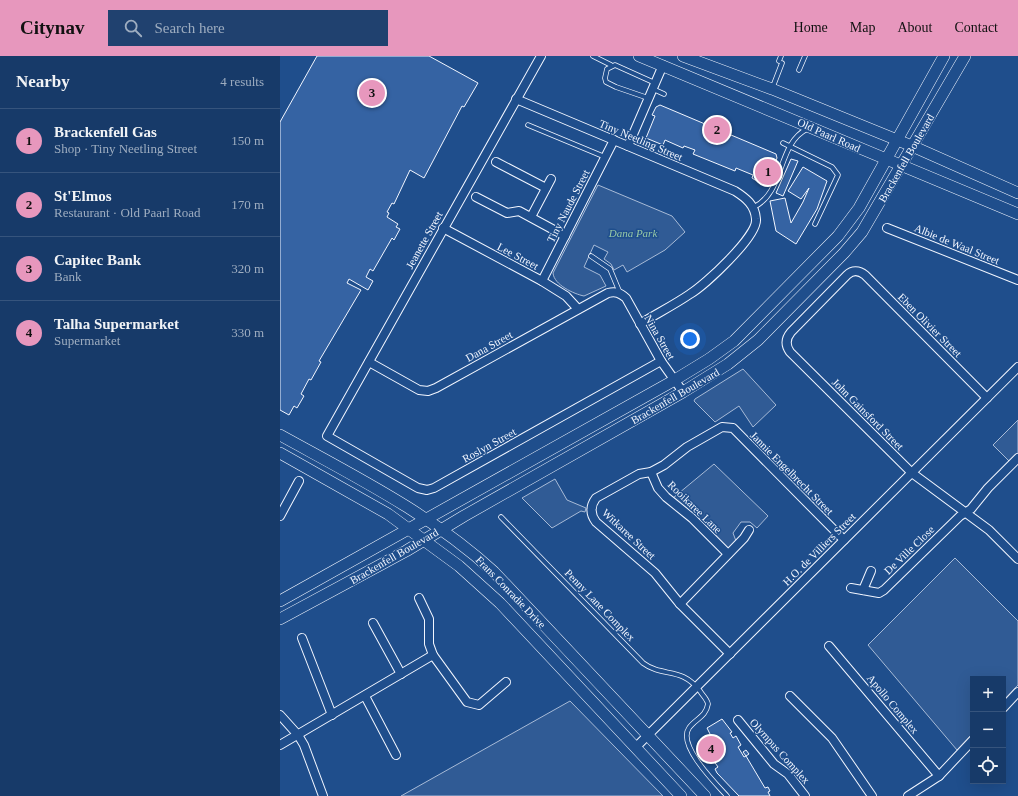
<!DOCTYPE html>
<html lang="en">
<head>
<meta charset="utf-8">
<style>
	body { margin:0; font-family:Georgia,serif; background:#20416f; color:#f1f3f6 }
	.controls { position:absolute; right:12px; bottom:12px; display:grid; overflow:hidden; border-radius:0px; box-shadow:0 4px 16px #0002 }
	.controls button { width:36px; height:36px; display:grid; place-items:center; padding:0; border:0; border-bottom:1px solid #36547d; background:#173a69; color:#f1f3f6; font:20px sans-serif }
	.you { position:absolute; left:410px; top:283px; width:14px; height:14px; margin:-10px; border:3px solid #fff; border-radius:50%; background:#1a73e8; box-shadow:0 0 0 6px #1a73e833 }
	.badge { display:grid; place-items:center; width:26px; height:26px; border-radius:50%; background:#e797bd; color:#111; font-size:13px; font-weight:700 }
	.pin { position:absolute; translate:-50% -50%; border:2px solid #fff; box-shadow:0 1px 4px #0006 }
	.list { margin:0; padding:0; list-style:none }
	h2 { display:flex; justify-content:space-between; align-items:center; height:52px; margin:0; padding:0 16px; font-size:17px }
	h2 small { font-size:13px; font-weight:400; color:#9eadc0 }
	.list li { display:grid; grid-template-columns:26px 1fr auto; gap:12px; align-items:center; box-sizing:border-box; height:64px; padding:0 16px; border-top:1px solid #36547d }
	.list b { display:block; font-size:15px; white-space:nowrap }
	.list p { margin:0; font-size:13px; white-space:nowrap; color:#9eadc0 }
	.list em { font-size:13px; font-style:normal; color:#9eadc0 }
	.icon { flex:none; width:22px; height:22px; fill:none; stroke:currentColor; stroke-width:2; stroke-linecap:round; stroke-linejoin:round }
	.map { position:relative; flex:none; width:738px; height:740px; overflow:hidden }
	header { display:flex; align-items:center; gap:24px; box-sizing:border-box; height:56px; padding:0 20px; background:#e797bd; color:#111 }
	header strong { font-size:19px }
	nav { display:flex; gap:22px; margin-inline-start:auto; font-size:14px }
	.search { width:280px; height:36px; background:#20416f; display:flex; align-items:center; gap:10px; box-sizing:border-box; padding:0 14px; border-radius:0px; color:#9eadc0; font-size:15px }
	main { display:flex }
	aside { flex:1; background:#173a69 }
	.map>svg:first-child { display:block }
	.green { fill:#305b95; stroke:#a8bbd7 }
	.building { fill:#3563a3; stroke:#f2f6ff }
	.lines { fill:none; stroke-linecap:round; stroke-linejoin:round }
	.lane-casing { stroke:#f2f6ff; stroke-width:5.5 }
	.street-casing { stroke:#f2f6ff; stroke-width:10 }
	.secondary-casing { stroke:#f2f6ff; stroke-width:12 }
	.lane { stroke:#1f4e8c; stroke-width:4 }
	.street { stroke:#1f4e8c; stroke-width:8 }
	.secondary { stroke:#1f4e8c; stroke-width:11 }
	.labels { text-anchor:middle; stroke-width:3; stroke-linejoin:round; paint-order:stroke }
	.street-label { font-size:11px; fill:#f2f6ff; stroke:#1f4e8c }
	.park-label { font-size:11px; font-style:italic; fill:#97c8a6; stroke:#1f4e8c }
</style>
</head>
<body>
<header>
<strong>Citynav</strong>
<div class="search"><svg class="icon" aria-label="search" viewBox="0 0 24 24"><circle cx="10" cy="10" r="6"/><path d="M15 15l6 6"/></svg>Search here</div>
<nav><a>Home</a><a>Map</a><a>About</a><a>Contact</a></nav>
</header>
<main>
<aside>
<h2>Nearby<small>4 results</small></h2>
<ul class="list">
<li><span class="badge">1</span><div><b>Brackenfell Gas</b><p>Shop · Tiny Neetling Street</p></div><em>150 m</em></li>
<li><span class="badge">2</span><div><b>St'Elmos</b><p>Restaurant · Old Paarl Road</p></div><em>170 m</em></li>
<li><span class="badge">3</span><div><b>Capitec Bank</b><p>Bank</p></div><em>320 m</em></li>
<li><span class="badge">4</span><div><b>Talha Supermarket</b><p>Supermarket</p></div><em>330 m</em></li>
</ul>
</aside>
<div class="map">
<svg width="738" height="740" viewBox="0 0 738 740">
	<rect width="100%" height="100%" fill="#1f4e8c"/>
	<!-- green -->
	<g class="green">
		<path d="M318 129 392 160 405 176 385 194 347 216 343 209 334 214 331 208 324 203 328 196 314 189 304 211 320 219 326 230 304 240C294 238 274 229 273 217Z"/>
		<path d="M463 313 496 349 473 371 459 350 435 366 414 345 415 343Z"/>
		<path d="M738 364V397L729 405 713 389Z"/>
		<path d="M434 408 488 460 477 472 470 466H461L453 477 456 485 449 493 393 442Z"/>
		<path d="M275 423 287 444 306 452 305 456 301 455 272 472 242 442Z"/>
		<path d="M675 502 738 565V629L723 645V623H693V677L677 694 588 589Z"/>
		<path d="M290 645 383 740H121Z"/>
	</g>
	<!-- building -->
	<g class="building">
		<path d="M37 0H149L198 27 184 51 182 50 144 122 130 114 114 148 112 147 107 156 109 157 107 161 118 168 116 171 120 173 114 184 112 182 93 215 90 213 86 221 93 225 88 234 69 223 67 227 81 234 39 305 41 306 31 324 29 323 21 338 24 340 17 352 14 350 9 359 0 354V66Z"/>
		<path d="M380 49 496 98 497 102 488 125 485 124 483 129 472 122 473 119 456 112 455 115 413 98 415 94 404 90 403 92 385 84 383 89 366 82 375 60 372 59 376 51Z"/>
		<path d="M511 103 518 105 503 140 496 137Z"/>
		<path d="M523 111 547 125 537 153 516 188 496 175 490 145 505 142 511 167 523 146 529 132 521 143 508 135Z"/>
		<path d="M442 663 452 676 450 677 453 682 456 680 461 689 458 691 464 701 466 700 463 696 466 694 469 698 466 700 485 732 488 731 490 735 488 736 490 740H459L437 717 435 713 438 711 424 691 425 689 433 684 427 672Z"/>
	</g>
	<g class="lines">
		<defs>
			<g id="lane">
				<path d="M313 0 331 9"/>
				<path d="M499 5 501 0"/>
				<path d="M519 14 525 0"/>
				<path d="M373 33 384 38"/>
				<path d="M492 33 502 7"/>
				<path d="M368 42 336 31 326 26 325 22 327 13 335 9 375 27"/>
				<path d="M248 69 325 101"/>
				<path d="M503 87 552 111 558 119 535 168"/>
				<path d="M474 151C505 136 497 88 527 73"/>
				<path d="M311 200 330 213 340 237"/>
				<path d="M221 461 363 607C383 622 401 610 420 635 423 640 427 643 428 648 426 661 415 663 409 672 397 689 436 728 447 740"/>
			</g>
			<g id="street">
				<path d="M261 0 47 380 138 432 147 434 154 432 381 305"/>
				<path d="M236 43 455 135C466 142 475 149 476 163 478 180 425 229 410 238 394 249 376 258 360 268"/>
				<path d="M348 90 383 9"/>
				<path d="M216 106 266 132"/>
				<path d="M196 141 227 157 239 155 285 180"/>
				<path d="M251 161 271 123"/>
				<path d="M163 172 262 225 286 240 298 253"/>
				<path d="M607 172 738 224"/>
				<path d="M262 225 334 84"/>
				<path d="M89 306 139 334 148 335 156 332 328 237C336 235 340 237 346 242L381 305 403 336"/>
				<path d="M707 342 585 219C579 214 572 214 567 219L511 276C506 282 505 289 510 296L632 417 709 474 738 503"/>
				<path d="M371 416 378 432 386 441 412 462 448 498"/>
				<path d="M0 460 19 425"/>
				<path d="M571 532 599 537 604 534 680 460 691 453 708 432 738 402"/>
				<path d="M583 534 591 515"/>
				<path d="M139 542 149 563V588L153 599 187 646 199 649 226 626"/>
				<path d="M400 548 464 482 469 474"/>
				<path d="M93 567 121 618"/>
				<path d="M22 582 52 659"/>
				<path d="M549 590 659 720"/>
				<path d="M450 598 400 548 375 517 316 466C310 458 310 450 316 442L359 418 371 416 384 409 407 391 442 371 453 372 564 484"/>
				<path d="M85 640 116 699"/>
				<path d="M510 640 552 682 592 740"/>
				<path d="M723 652 738 636"/>
				<path d="M0 659 18 679 24 689 43 740"/>
				<path d="M458 664 494 708 508 718 525 740"/>
				<path d="M0 689 153 599"/>
				<path d="M356 691 738 311"/>
				<path d="M628 740 659 720 693 684"/>
			</g>
			<g id="secondary">
				<path d="M359 0 738 158"/>
				<path d="M403 0 492 33 632 90 738 137"/>
				<path d="M0 379C74 420 151 458 214 516L425 740"/>
				<path d="M0 397 108 458 179 510 220 547 401 740"/>
				<path d="M0 545 393 325 429 303 454 285 558 180 579 152 664 0"/>
				<path d="M0 563 126 495 184 460 403 336 448 308 478 284 564 197 582 176 685 0"/>
			</g>
		</defs>
		<!-- lane casing -->
		<use href="#lane" class="lane-casing"/>
		<!-- street casing -->
		<use href="#street" class="street-casing"/>
		<!-- secondary casing -->
		<use href="#secondary" class="secondary-casing"/>
		<!-- lane -->
		<use href="#lane" class="lane"/>
		<!-- street -->
		<use href="#street" class="street"/>
		<!-- secondary -->
		<use href="#secondary" class="secondary"/>
	</g>
	<g class="labels">
		<!-- street labels -->
		<g class="street-label">
			<text transform="translate(549 79) rotate(24)" y="4">Old Paarl Road</text>
			<text transform="translate(361 84) rotate(23)" y="4">Tiny Neetling Street</text>
			<text transform="translate(626 102) rotate(-60)" y="4">Brackenfell Boulevard</text>
			<text transform="translate(288 150) rotate(-63)" y="4">Tiny Naude Street</text>
			<text transform="translate(144 184) rotate(-61)" y="4">Jeanette Street</text>
			<text transform="translate(677 188) rotate(22)" y="4">Albie de Waal Street</text>
			<text transform="translate(238 200) rotate(28)" y="4">Lee Street</text>
			<text transform="translate(650 269) rotate(45)" y="4">Eben Olivier Street</text>
			<text transform="translate(380 281) rotate(60)" y="4">Nina Street</text>
			<text transform="translate(209 290) rotate(-29)" y="4">Dana Street</text>
			<text transform="translate(395 340) rotate(-30)" y="4">Brackenfell Boulevard</text>
			<text transform="translate(588 358) rotate(45)" y="4">John Gainsford Street</text>
			<text transform="translate(209 389) rotate(-29)" y="4">Roslyn Street</text>
			<text transform="translate(512 417) rotate(45)" y="4">Jannie Engelbrecht Street</text>
			<text transform="translate(415 451) rotate(44)" y="4">Rooikaree Lane</text>
			<text transform="translate(349 478) rotate(43)" y="4">Witkaree Street</text>
			<text transform="translate(539 493) rotate(-45)" y="4">H.O. de Villiers Street</text>
			<text transform="translate(629 494) rotate(-44)" y="4">De Ville Close</text>
			<text transform="translate(114 500) rotate(-30)" y="4">Brackenfell Boulevard</text>
			<text transform="translate(231 536) rotate(46)" y="4">Frans Conradie Drive</text>
			<text transform="translate(320 549) rotate(46)" y="4">Penny Lane Complex</text>
			<text transform="translate(613 648) rotate(50)" y="4">Apollo Complex</text>
			<text transform="translate(500 695) rotate(48)" y="4">Olympus Complex</text>
		</g>
		<!-- park labels -->
		<g class="park-label">
			<text x="353" y="181">Dana Park</text>
		</g>
	</g>
</svg>
<div class="controls">
<button>+</button>
<button>−</button>
<button><svg class="icon" aria-label="locate" viewBox="0 0 24 24"><circle cx="12" cy="12" r="6"/><path d="M12 2v4M12 18v4M2 12h4M18 12h4"/></svg></button>
</div>
<div class="you"></div>
<div class="pin badge" style="left:488px;top:116px">1</div>
<div class="pin badge" style="left:437px;top:74px">2</div>
<div class="pin badge" style="left:92px;top:37px">3</div>
<div class="pin badge" style="left:431px;top:693px">4</div>
</div>
</main>
</body>
</html>
